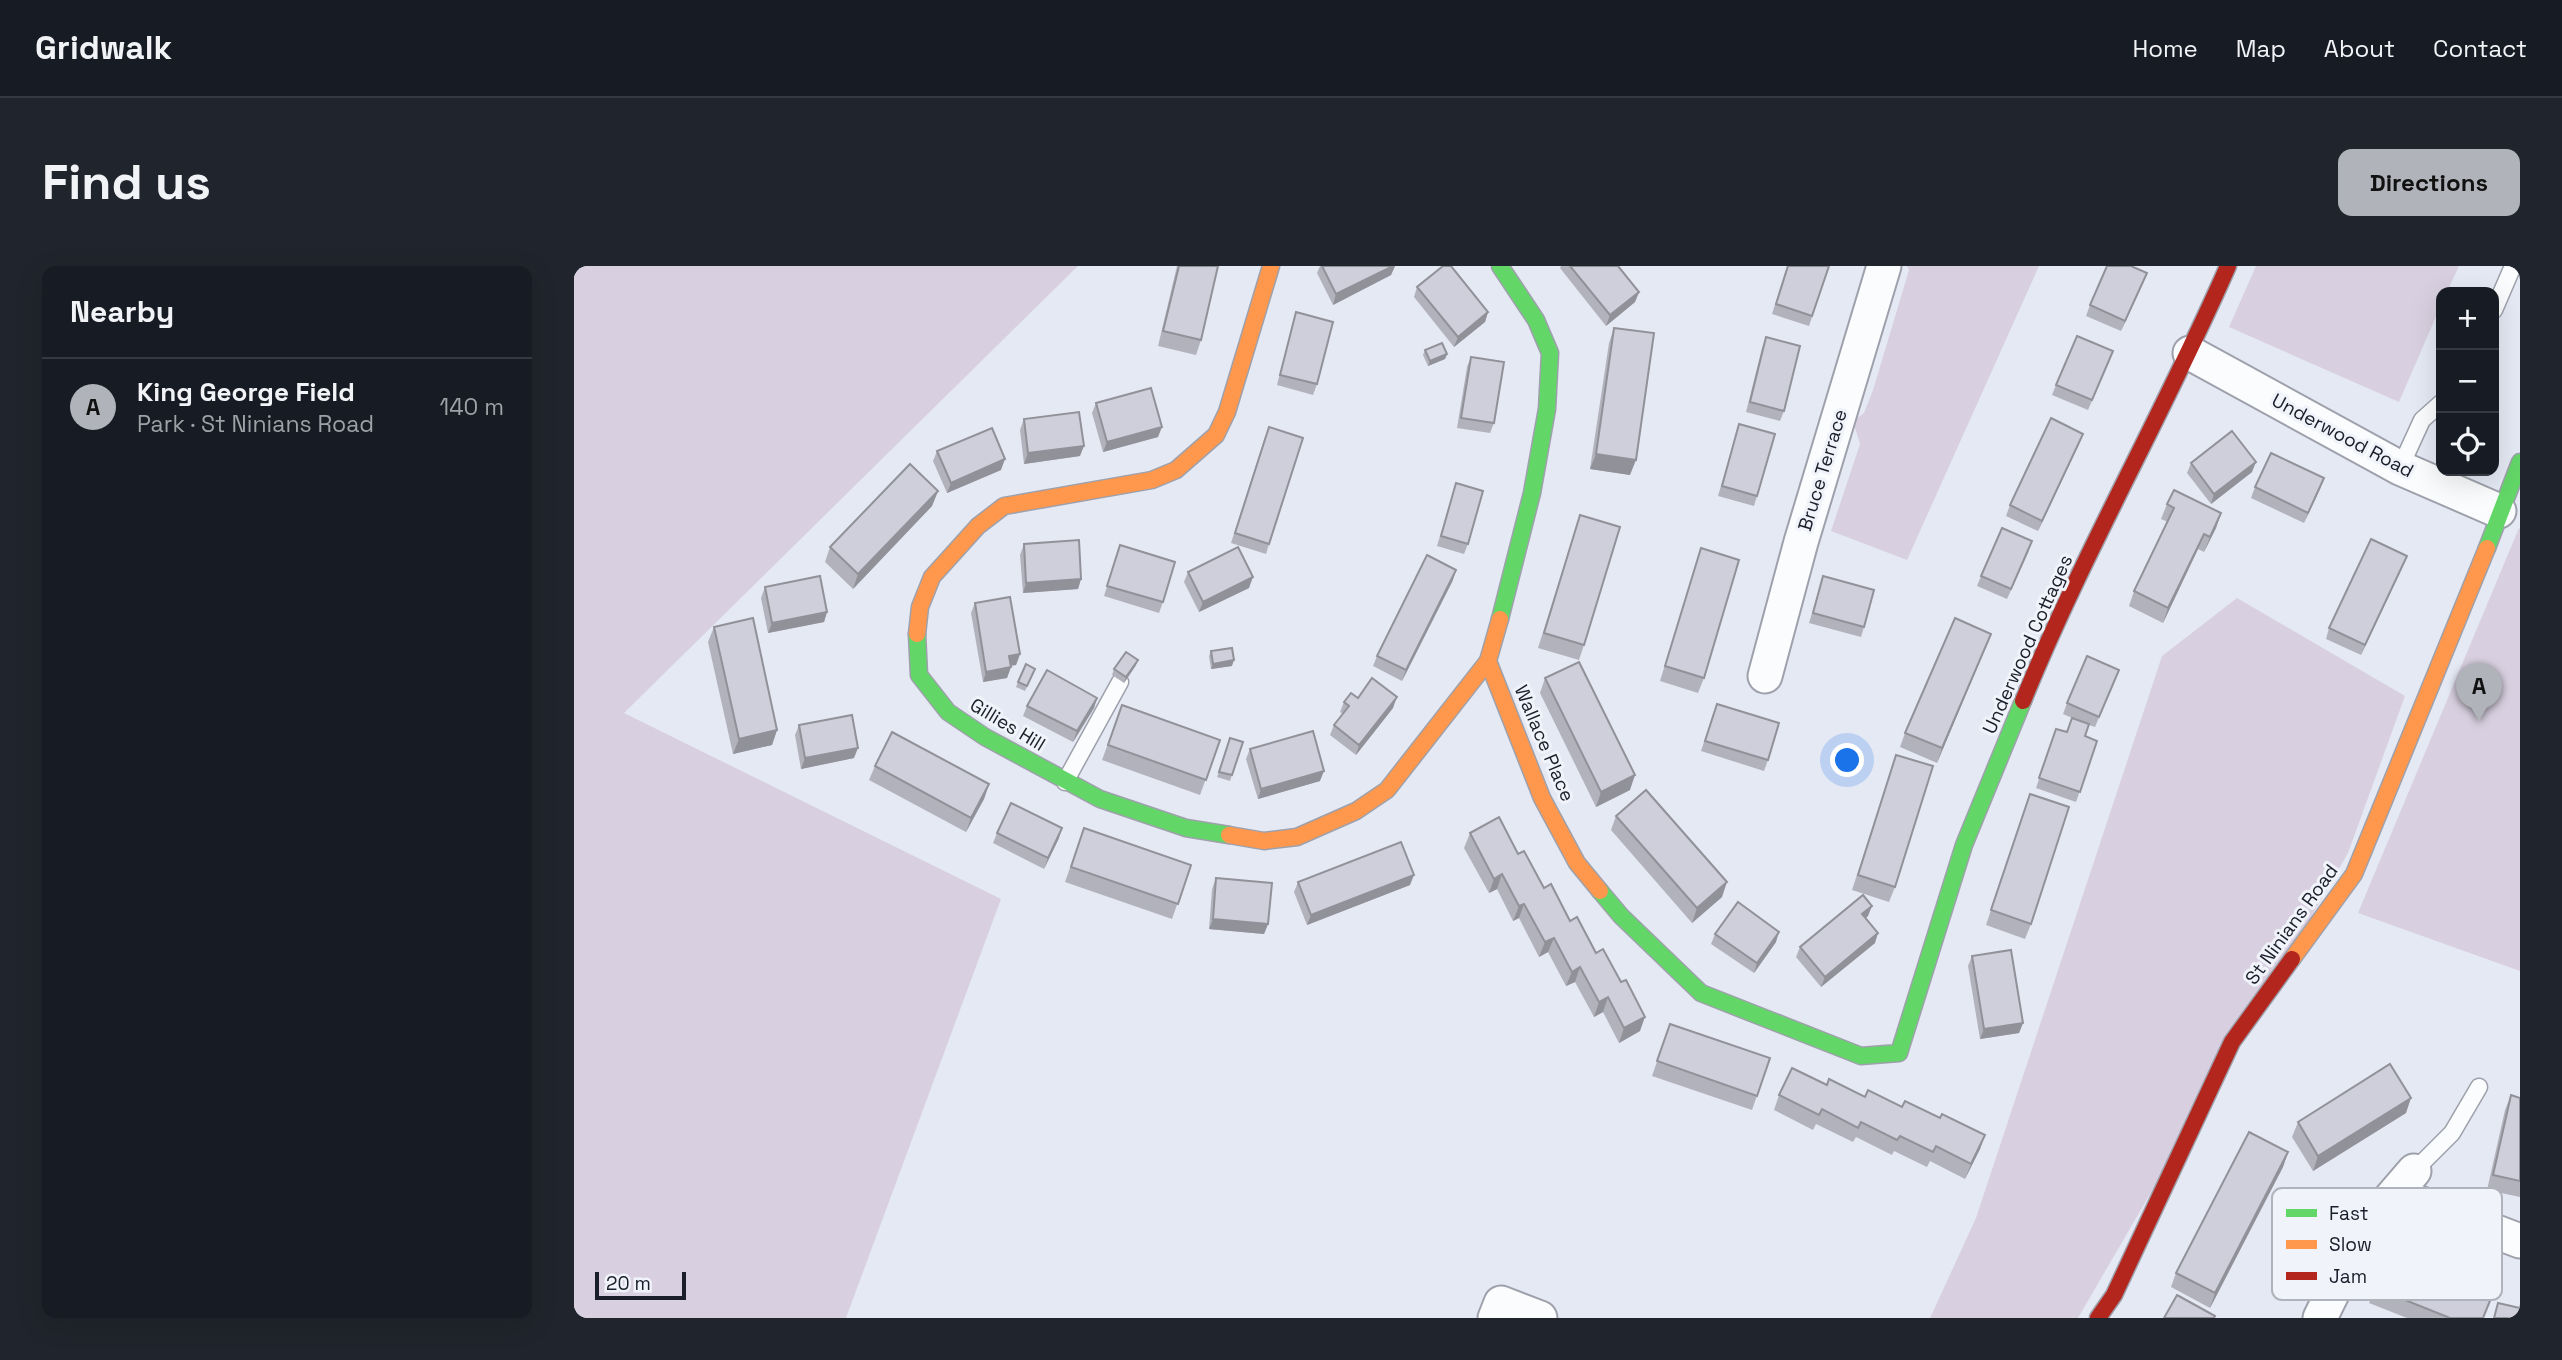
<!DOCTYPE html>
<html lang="en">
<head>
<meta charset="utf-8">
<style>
	body { margin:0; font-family:"Space Grotesk",sans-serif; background:#20242c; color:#f1f3f6 }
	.controls { position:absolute; right:21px; top:21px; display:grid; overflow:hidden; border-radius:14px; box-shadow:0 7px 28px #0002 }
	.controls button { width:63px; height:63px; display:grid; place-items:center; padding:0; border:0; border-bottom:2px solid #363941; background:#171b24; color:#f1f3f6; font:35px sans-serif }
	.scale { position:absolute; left:21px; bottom:18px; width:91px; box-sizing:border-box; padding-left:7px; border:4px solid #1a1e2a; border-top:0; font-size:19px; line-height:24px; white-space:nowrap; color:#1a1e2a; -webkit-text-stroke:5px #f1f3fa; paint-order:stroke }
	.you { position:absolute; left:1274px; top:495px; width:24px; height:24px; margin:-18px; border:5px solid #fff; border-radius:50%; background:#1a73e8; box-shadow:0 0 0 10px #1a73e833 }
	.badge { display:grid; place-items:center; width:46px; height:46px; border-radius:50%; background:#b0b3ba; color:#111; font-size:23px; font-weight:700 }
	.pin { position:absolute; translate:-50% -58px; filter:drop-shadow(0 2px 4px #0008) }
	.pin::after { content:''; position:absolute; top:37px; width:24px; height:21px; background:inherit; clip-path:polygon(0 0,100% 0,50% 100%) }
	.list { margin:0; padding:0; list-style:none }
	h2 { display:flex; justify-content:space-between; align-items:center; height:91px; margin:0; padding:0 28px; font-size:30px }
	h2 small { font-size:23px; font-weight:400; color:#9ea1a6 }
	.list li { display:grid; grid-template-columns:46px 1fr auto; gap:21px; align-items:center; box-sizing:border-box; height:98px; padding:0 28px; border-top:2px solid #363941 }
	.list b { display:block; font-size:26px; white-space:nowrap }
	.list p { margin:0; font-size:23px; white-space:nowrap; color:#9ea1a6 }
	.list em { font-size:23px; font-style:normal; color:#9ea1a6 }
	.icon { flex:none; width:38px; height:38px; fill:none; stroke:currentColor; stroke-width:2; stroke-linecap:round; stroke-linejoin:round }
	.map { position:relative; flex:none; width:1946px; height:1052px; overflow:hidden; border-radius:14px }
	header { display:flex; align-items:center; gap:42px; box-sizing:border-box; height:98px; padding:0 35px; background:#171b24; border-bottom:2px solid #363941 }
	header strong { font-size:33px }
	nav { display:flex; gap:38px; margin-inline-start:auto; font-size:24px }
	.intro { display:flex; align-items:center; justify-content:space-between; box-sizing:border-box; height:168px; padding:0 42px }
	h1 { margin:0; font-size:49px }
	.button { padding:18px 32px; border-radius:14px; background:#b0b3ba; color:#111; font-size:24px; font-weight:700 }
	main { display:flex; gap:42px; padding:0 42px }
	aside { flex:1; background:#171b24; border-radius:14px; box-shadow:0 7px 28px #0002 }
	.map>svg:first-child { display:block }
	.green { fill:#d8d0e0 }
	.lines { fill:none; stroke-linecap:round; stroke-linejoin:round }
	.lane-casing { stroke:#9ea1ab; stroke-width:19 }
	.street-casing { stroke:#9ea1ab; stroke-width:37 }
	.fast-casing { stroke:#9ea1ab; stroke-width:19 }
	.slow-casing { stroke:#9ea1ab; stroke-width:19 }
	.jam-casing { stroke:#9ea1ab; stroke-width:19 }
	.lane { stroke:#fbfcfd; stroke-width:16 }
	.street { stroke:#fbfcfd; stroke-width:33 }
	.fast { stroke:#63d668; stroke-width:16 }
	.slow { stroke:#ff974d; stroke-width:16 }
	.jam { stroke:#b3261e; stroke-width:16 }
	.wall { fill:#b2b2bc }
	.shaded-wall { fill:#919199 }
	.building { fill:#cfcfdb; stroke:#919199; stroke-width:2 }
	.labels { text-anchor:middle; stroke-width:6; stroke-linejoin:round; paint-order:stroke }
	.street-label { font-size:19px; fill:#1a1e2a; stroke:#f1f3fa }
	.key { fill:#f1f3fa; stroke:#b0b3bc; stroke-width:2 }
	.key-label { font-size:19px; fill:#1a1e2a }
</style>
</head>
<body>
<header>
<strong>Gridwalk</strong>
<nav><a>Home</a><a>Map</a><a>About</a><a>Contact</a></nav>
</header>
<div class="intro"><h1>Find us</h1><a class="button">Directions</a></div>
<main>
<aside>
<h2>Nearby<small></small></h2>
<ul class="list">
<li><span class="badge">A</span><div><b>King George Field</b><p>Park · St Ninians Road</p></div><em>140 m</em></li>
</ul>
</aside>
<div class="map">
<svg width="1946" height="1052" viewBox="0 0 1946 1052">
	<rect width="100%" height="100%" fill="#e5e9f4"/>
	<!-- green -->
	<g class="green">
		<path d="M0 0H504L50 447 427 633 272 1052H0Z"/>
		<path d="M1333 0H1465L1333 294 1257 265 1286 178 1279 155 1290 147 1299 124 1335 4Z"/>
		<path d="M1682 0H1885L1873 26H1867V39L1825 136 1655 61Z"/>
		<path d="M1945 262 1946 263V705L1784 647Z"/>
		<path d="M1663 332 1831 430 1774 587 1504 1052H1356L1402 952 1588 390Z"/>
	</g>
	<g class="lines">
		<defs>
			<g id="lane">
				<path d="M1920 44 1939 0"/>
				<path d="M1826 202 1848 154 1867 137"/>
				<path d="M491 516 546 416"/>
				<path d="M1840 905 1878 867 1905 821"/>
			</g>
			<g id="street">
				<path d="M1616 87 1826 202 1925 245"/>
				<path d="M1191 410 1227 276 1310 0"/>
				<path d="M1822 928 1946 975"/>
				<path d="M921 1052 927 1037 966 1052"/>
				<path d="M1746 1052 1790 963 1840 905"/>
			</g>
			<g id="fast">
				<path d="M926 0 962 54 976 87 973 143 958 227 926 353"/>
				<path d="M1913 282 1946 196"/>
				<path d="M343 368 345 409 374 446 411 471 526 533 612 562 655 569"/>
				<path d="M1026 625 1047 650 1127 727 1287 790 1325 787 1390 579 1449 435"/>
			</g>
			<g id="slow">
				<path d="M926 353 914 395 968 532 1003 597 1026 625"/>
				<path d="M343 368 346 341 358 311 404 260 430 240 578 214 602 204 642 169 653 146 697 0"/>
				<path d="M655 569 690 575 723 571 782 545 813 524 914 395"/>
				<path d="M1718 693 1780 608 1913 282"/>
			</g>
			<g id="jam">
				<path d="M1449 435C1509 287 1590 147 1654 0"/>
				<path d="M1524 1052 1540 1029 1658 776 1718 693"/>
			</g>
		</defs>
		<!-- lane casing -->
		<use href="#lane" class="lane-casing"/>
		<!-- street casing -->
		<use href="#street" class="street-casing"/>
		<!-- fast casing -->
		<use href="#fast" class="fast-casing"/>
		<!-- slow casing -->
		<use href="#slow" class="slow-casing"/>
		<!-- jam casing -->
		<use href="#jam" class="jam-casing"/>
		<!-- lane -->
		<use href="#lane" class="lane"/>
		<!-- street -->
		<use href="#street" class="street"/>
		<!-- fast -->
		<use href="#fast" class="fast"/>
		<!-- slow -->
		<use href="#slow" class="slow"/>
		<!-- jam -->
		<use href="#jam" class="jam"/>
	</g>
	<!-- wall -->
	<g class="wall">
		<path d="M603 0H644L627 74 622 89 584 80Z"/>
		<path d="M746 0H821L817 9 759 39 743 7Z"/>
		<path d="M987 0H1044L1065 26 1061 36 1032 60 986 2Z"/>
		<path d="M1213 0H1255L1235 60 1198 48Z"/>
		<path d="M1569 17 1547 65 1512 50 1516 39Z"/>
		<path d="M843 21 914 46 911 56 880 81 840 31Z"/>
		<path d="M722 46 743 118 739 129 703 119 719 56Z"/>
		<path d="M1040 62 1056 209 1016 203 1035 77Z"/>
		<path d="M1192 71 1210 145 1206 155 1172 146 1188 82Z"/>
		<path d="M851 84 873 88 871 93 854 100 849 89Z"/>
		<path d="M897 91 920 157 916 167 883 162 893 101Z"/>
		<path d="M1535 96 1514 144 1478 129 1482 119Z"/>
		<path d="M522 137 584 171 529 186 518 147Z"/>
		<path d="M450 153 506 190 450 198 446 164Z"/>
		<path d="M1165 158 1183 230 1180 240 1144 230Z"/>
		<path d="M691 171 695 278 692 288 657 277Z"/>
		<path d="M1505 178 1464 265 1432 250 1436 239Z"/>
		<path d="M363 185 427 204 373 227 359 195Z"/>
		<path d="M1617 197 1678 206 1637 238 1613 207Z"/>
		<path d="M1750 212 1730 257 1677 232 1681 221Z"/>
		<path d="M882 217 894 278 890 288 863 280Z"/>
		<path d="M364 225 358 240 279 323 251 296 256 281Z"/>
		<path d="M1593 238 1647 247 1642 262 1630 286 1624 283 1589 357 1555 340 1560 325 1594 256 1587 253Z"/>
		<path d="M1006 249 1010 379 1005 394 964 382Z"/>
		<path d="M450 278 507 313 504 323 449 327 446 289Z"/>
		<path d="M546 279 589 336 585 347 530 330Z"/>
		<path d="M1127 282 1130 412 1124 427 1086 415Z"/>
		<path d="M1455 285 1433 333 1403 320 1407 310Z"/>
		<path d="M1833 290 1787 389 1752 373 1755 362Z"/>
		<path d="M614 306 675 322 625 346 610 316Z"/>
		<path d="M1249 310 1290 361 1287 371 1235 357Z"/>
		<path d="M879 314 828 415 799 400 803 390Z"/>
		<path d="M191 321 253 346 250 356 194 367 187 332Z"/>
		<path d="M401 337 446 388 442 399 437 400 433 412 409 416 397 347Z"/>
		<path d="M140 361 203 464 198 479 159 488 134 376Z"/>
		<path d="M1417 368 1363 497 1326 481 1331 467Z"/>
		<path d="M637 385 658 400 637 403 635 390Z"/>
		<path d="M562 399 550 417 538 409 540 403Z"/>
		<path d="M461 403 451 425 442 421 444 416Z"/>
		<path d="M1545 404 1521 461 1515 459 1511 470 1523 475 1502 536 1462 522 1482 463 1493 466 1503 454 1489 448 1493 437Z"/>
		<path d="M971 412 1056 524 1022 541 966 427Z"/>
		<path d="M523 432 520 442 499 476 449 450 453 440Z"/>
		<path d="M784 432 819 442 782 489 756 469 760 459 769 448 766 446 770 436Z"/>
		<path d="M548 439 646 474 626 529 528 494Z"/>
		<path d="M1139 448 1194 494 1190 505 1127 485Z"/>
		<path d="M225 459 280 492 227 503 221 469Z"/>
		<path d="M656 472 669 476 656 515 643 511Z"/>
		<path d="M676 483 746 515 684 533 672 493Z"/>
		<path d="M1322 489 1321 621 1315 636 1278 624Z"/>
		<path d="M301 500 415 518 410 533 392 566 295 514Z"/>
		<path d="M1456 528 1457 658 1451 673 1412 659Z"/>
		<path d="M1042 550 1148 631 1118 657 1037 564Z"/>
		<path d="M510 562 617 599 598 653 491 616Z"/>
		<path d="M423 567 485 572 470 603 419 577Z"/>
		<path d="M896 567 944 588 996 655 1066 765 1045 777 1029 746 1020 751 1001 716 992 720 974 686 965 691 945 652 939 655 923 623 915 627 890 582Z"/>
		<path d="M642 612 694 658 690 668 635 663 638 623Z"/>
		<path d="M724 616 836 619 733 659 720 626Z"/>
		<path d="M1294 650 1292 652 1301 677 1247 721 1222 691 1226 681Z"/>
		<path d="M1141 668 1202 676 1180 707 1137 678Z"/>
		<path d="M1398 690 1449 757 1445 767 1406 773 1394 700Z"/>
		<path d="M1096 758 1196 792 1178 844 1078 810Z"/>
		<path d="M1253 819 1366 852 1411 869 1406 883 1391 913 1356 895 1353 901 1320 885 1318 889 1282 871 1279 876 1242 858 1239 864 1200 844 1205 829Z"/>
		<path d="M1937 829 1946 832V931L1913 924 1931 844Z"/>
		<path d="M1832 847 1739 905 1718 871 1724 856Z"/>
		<path d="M1714 886 1709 901 1636 1042 1597 1021 1602 1007Z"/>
		<path d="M1801 1022 1909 1052H1833L1795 1037Z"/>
	</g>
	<!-- shaded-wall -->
	<g class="shaded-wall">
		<path d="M819 0H821L817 9 759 39 762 28Z"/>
		<path d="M1573 7 1569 17 1547 65 1551 55Z"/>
		<path d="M1065 26 1061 36 1032 60 1036 49Z"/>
		<path d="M914 46 911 56 880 81 884 71Z"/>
		<path d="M873 88 871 93 854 100 856 95Z"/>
		<path d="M588 161 584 171 529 186 533 176Z"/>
		<path d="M1509 168 1505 178 1464 265 1468 255Z"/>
		<path d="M510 180 506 190 450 198 454 187Z"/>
		<path d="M1022 188 1062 194 1056 209 1016 203Z"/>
		<path d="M431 193 427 204 373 227 377 217Z"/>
		<path d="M1682 196 1678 206 1637 238 1640 228Z"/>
		<path d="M1750 212 1746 223 1730 257 1734 247Z"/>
		<path d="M364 225 358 240 279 323 284 308Z"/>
		<path d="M1647 247 1642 262 1630 286 1636 271Z"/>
		<path d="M1630 268 1624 283 1589 357 1594 342Z"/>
		<path d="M1833 290 1829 300 1787 389 1791 379Z"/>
		<path d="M882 304 879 314 828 415 832 404Z"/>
		<path d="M679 311 675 322 625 346 629 336Z"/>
		<path d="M507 313 504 323 449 327 452 317Z"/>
		<path d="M253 346 250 356 194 367 198 357Z"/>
		<path d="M1417 368 1411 383 1363 497 1368 482Z"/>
		<path d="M446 388 442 399 431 400 435 390Z"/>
		<path d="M564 394 562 399 550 417 552 411Z"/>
		<path d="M660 394 658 400 637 403 639 398Z"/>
		<path d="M437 401 433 412 409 416 412 406Z"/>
		<path d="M823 431 819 442 782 489 785 479Z"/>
		<path d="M523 432 520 442 499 476 503 465Z"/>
		<path d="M203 464 198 479 159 488 165 473Z"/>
		<path d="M284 482 280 492 227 503 231 492Z"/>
		<path d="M750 505 746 515 684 533 687 523Z"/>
		<path d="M1061 509 1056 524 1022 541 1027 526Z"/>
		<path d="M415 518 410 533 392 566 397 552Z"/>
		<path d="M488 562 485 572 470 603 474 592Z"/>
		<path d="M928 608 923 623 915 627 920 613Z"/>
		<path d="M840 609 836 619 733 659 737 649Z"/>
		<path d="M1153 616 1148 631 1118 657 1123 642Z"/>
		<path d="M950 638 945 652 939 655 945 640Z"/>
		<path d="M1298 640 1294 650 1284 658 1288 648Z"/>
		<path d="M639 653 694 658 690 668 635 663Z"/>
		<path d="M1205 666 1202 676 1180 707 1183 697Z"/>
		<path d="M1304 667 1301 677 1247 721 1251 711Z"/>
		<path d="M980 672 974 686 965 691 971 676Z"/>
		<path d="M1006 701 1001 716 992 720 998 706Z"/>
		<path d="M1034 731 1029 746 1020 751 1025 736Z"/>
		<path d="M1071 751 1066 765 1045 777 1050 762Z"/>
		<path d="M1449 757 1445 767 1406 773 1410 763Z"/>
		<path d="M1837 832 1832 847 1739 905 1744 890Z"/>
		<path d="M1411 869 1406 883 1391 913 1397 898Z"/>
		<path d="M1714 886 1709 901 1636 1042 1641 1027Z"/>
	</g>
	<!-- building -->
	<g class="building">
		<path d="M605 0H644L627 74 589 65Z"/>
		<path d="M748 0H819L762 28Z"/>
		<path d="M869 0H877L914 46 884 71 843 21Z"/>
		<path d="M996 0H1044L1065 26 1036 49Z"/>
		<path d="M1214 0H1255L1238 50 1202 38Z"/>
		<path d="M1533 0H1557L1573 7 1551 55 1516 39Z"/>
		<path d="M722 46 759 56 743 118 706 109Z"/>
		<path d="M1040 62 1080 67 1062 194 1022 188Z"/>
		<path d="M1503 70 1539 85 1518 134 1482 119Z"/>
		<path d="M1192 71 1226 80 1210 145 1176 136Z"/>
		<path d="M868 77 873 88 856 95 851 84Z"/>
		<path d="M897 91 930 96 920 157 887 152Z"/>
		<path d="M577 122 588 161 533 176 522 137Z"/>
		<path d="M505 146 510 180 454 187 450 153Z"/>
		<path d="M1477 152 1509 168 1468 255 1436 239Z"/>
		<path d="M1165 158 1201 168 1183 230 1148 220Z"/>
		<path d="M695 161 729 172 695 278 661 267Z"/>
		<path d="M418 162 431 193 377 217 363 185Z"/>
		<path d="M1658 165 1682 196 1640 228 1617 197Z"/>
		<path d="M1697 187 1750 212 1734 247 1681 221Z"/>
		<path d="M336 198 364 225 284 308 256 281Z"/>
		<path d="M882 217 909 225 894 278 867 270Z"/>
		<path d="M1600 224 1647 247 1636 271 1630 268 1594 342 1560 325 1600 242 1593 238Z"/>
		<path d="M1006 249 1046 261 1010 379 970 367Z"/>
		<path d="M1428 262 1458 275 1437 323 1407 310Z"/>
		<path d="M1797 273 1833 290 1791 379 1755 362Z"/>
		<path d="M505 274 507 313 452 317 450 278Z"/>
		<path d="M546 279 601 296 589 336 533 320Z"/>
		<path d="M664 281 679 311 629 336 614 306Z"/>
		<path d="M1127 282 1165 294 1130 412 1091 400Z"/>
		<path d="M853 289 882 304 832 404 803 390Z"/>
		<path d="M246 310 253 346 198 357 191 321Z"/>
		<path d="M1249 310 1300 324 1290 361 1239 347Z"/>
		<path d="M436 331 446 388 435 390 437 401 412 406 401 337Z"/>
		<path d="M179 352 203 464 165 473 140 361Z"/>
		<path d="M1381 352 1417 368 1368 482 1331 467Z"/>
		<path d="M658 382 660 394 639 398 637 385Z"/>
		<path d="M552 386 564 394 552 411 540 403Z"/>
		<path d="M1513 390 1545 404 1525 451 1493 437Z"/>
		<path d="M1005 396 1061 509 1027 526 971 412Z"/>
		<path d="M452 398 461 403 453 420 444 416Z"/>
		<path d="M473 404 523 432 503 465 453 440Z"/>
		<path d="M798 412 823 431 785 479 760 459 775 440 770 436 777 427 784 432Z"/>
		<path d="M1143 438 1205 457 1194 494 1131 475Z"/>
		<path d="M548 439 646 474 632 514 534 479Z"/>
		<path d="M278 449 284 482 231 492 225 459Z"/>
		<path d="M1498 452 1515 458 1511 470 1523 475 1506 526 1465 512 1482 463 1493 466Z"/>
		<path d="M739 465 750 505 687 523 676 483Z"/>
		<path d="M318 466 415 518 397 552 301 500Z"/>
		<path d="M656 472 669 476 658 509 645 506Z"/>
		<path d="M1322 489 1359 500 1321 621 1284 609Z"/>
		<path d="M1072 524 1153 616 1123 642 1042 550Z"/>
		<path d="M1456 528 1495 541 1457 658 1417 644Z"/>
		<path d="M437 537 488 562 474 592 423 567Z"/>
		<path d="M925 551 944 588 950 585 970 622 977 618 996 655 1003 651 1022 687 1029 683 1047 716 1052 714 1071 751 1050 762 1034 731 1025 736 1006 701 998 706 980 672 971 676 950 638 945 640 928 608 920 613 896 567Z"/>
		<path d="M510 562 617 599 604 638 497 601Z"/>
		<path d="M827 576 840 609 737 649 724 616Z"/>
		<path d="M642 612 698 617 694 658 639 653Z"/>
		<path d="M1289 629 1298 640 1288 648 1304 667 1251 711 1226 681Z"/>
		<path d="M1164 636 1205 666 1183 697 1141 668Z"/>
		<path d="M1437 684 1449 757 1410 763 1398 690Z"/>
		<path d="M1096 758 1196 792 1183 830 1083 795Z"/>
		<path d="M1816 798 1837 832 1744 890 1724 856Z"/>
		<path d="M1218 802 1253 819 1255 813 1291 831 1294 824 1328 841 1331 835 1366 852 1368 848 1411 869 1397 898 1362 880 1359 886 1326 870 1323 874 1287 856 1284 862 1248 843 1245 849 1205 829Z"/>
		<path d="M1937 829 1946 832V915L1919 909Z"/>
		<path d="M1675 866 1714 886 1641 1027 1602 1007Z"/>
		<path d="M1816 984 1920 1025 1909 1052H1876L1801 1022Z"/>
		<path d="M1603 1029 1641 1050 1640 1052H1590Z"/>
		<path d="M1924 1037 1946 1042V1052H1920Z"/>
	</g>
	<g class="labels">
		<!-- street labels -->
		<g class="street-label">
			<text transform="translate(1769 169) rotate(28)" y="7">Underwood Road</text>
			<text transform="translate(1248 204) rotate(-73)" y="7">Bruce Terrace</text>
			<text transform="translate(1453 378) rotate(-66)" y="7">Underwood Cottages</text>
			<text transform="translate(434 458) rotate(31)" y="7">Gillies Hill</text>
			<text transform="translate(971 477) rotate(67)" y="7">Wallace Place</text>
			<text transform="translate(1717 658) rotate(-54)" y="7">St Ninians Road</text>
		</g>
	</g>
	<!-- legend -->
	<rect x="1698" y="922" width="230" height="112" rx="10" class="key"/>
	<rect x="1712" y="943" width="31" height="8" fill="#63d668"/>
	<rect x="1712" y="974" width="31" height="9" fill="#ff974d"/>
	<rect x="1712" y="1006" width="31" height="8" fill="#b3261e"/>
	<g class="key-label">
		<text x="1755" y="954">Fast</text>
		<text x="1755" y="985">Slow</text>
		<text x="1755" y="1017">Jam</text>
	</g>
</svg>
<div class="controls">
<button>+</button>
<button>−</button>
<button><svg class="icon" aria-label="locate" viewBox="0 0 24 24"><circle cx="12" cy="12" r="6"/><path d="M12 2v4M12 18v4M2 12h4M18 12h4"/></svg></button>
</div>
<div class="scale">20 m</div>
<div class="you"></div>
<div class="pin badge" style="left:1905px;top:455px">A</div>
</div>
</main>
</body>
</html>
